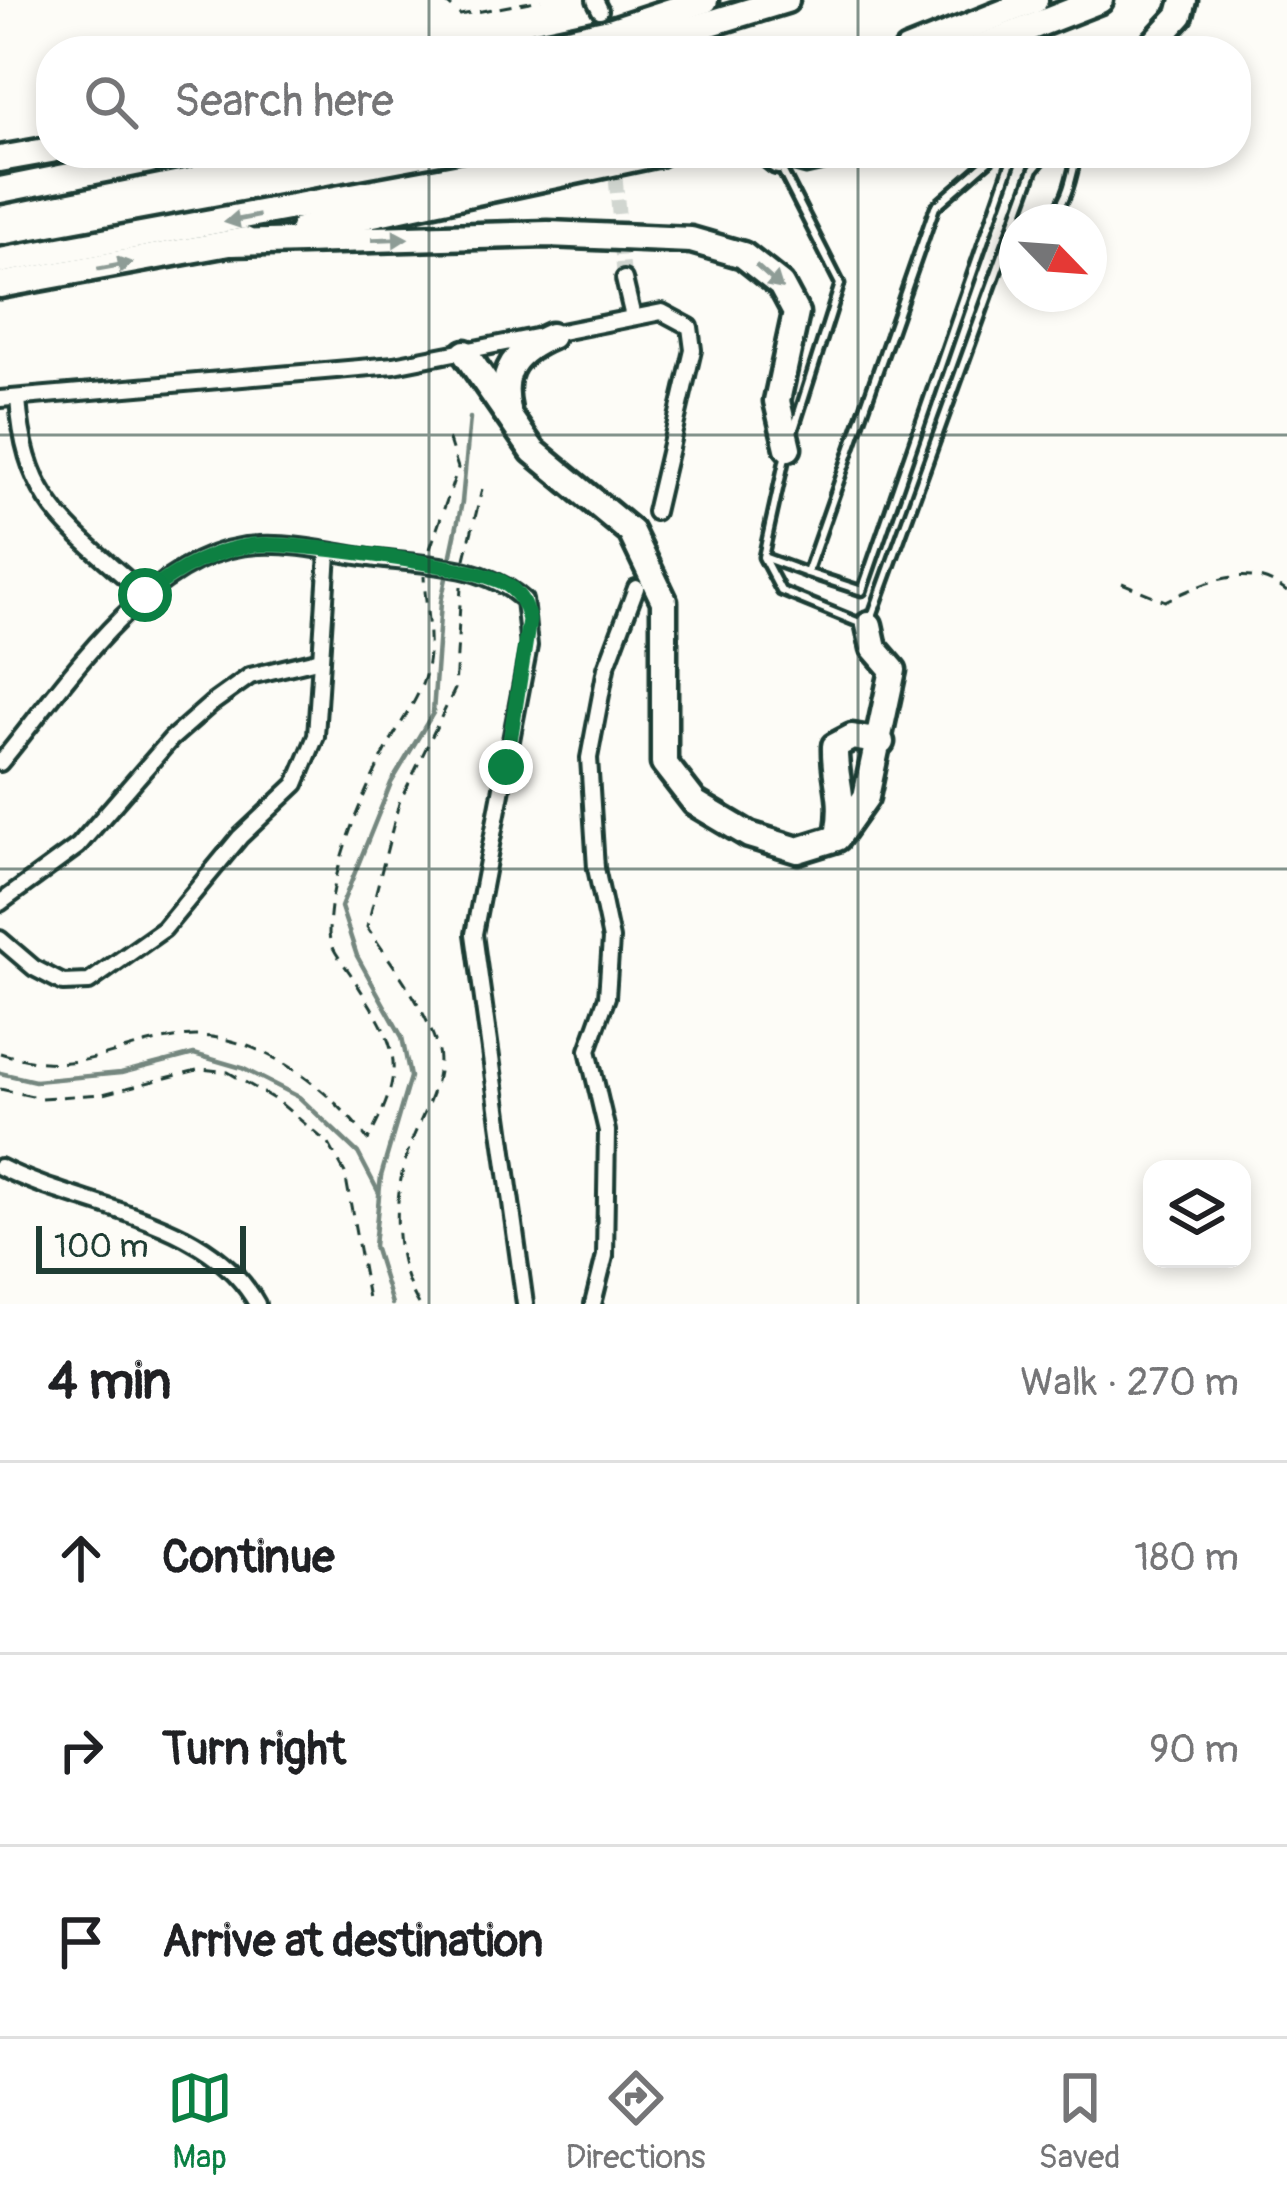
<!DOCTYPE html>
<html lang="en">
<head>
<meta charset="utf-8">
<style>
	body { margin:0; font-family:Pangolin,sans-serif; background:#f6f6f6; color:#202124 }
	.controls { position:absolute; right:36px; bottom:36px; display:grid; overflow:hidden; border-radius:24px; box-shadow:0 6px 18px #0003 }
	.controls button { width:108px; height:108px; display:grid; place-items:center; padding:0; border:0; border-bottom:3px solid #e0e0e0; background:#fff; color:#202124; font:60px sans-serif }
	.compass { position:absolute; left:999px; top:204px; width:108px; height:108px; border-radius:50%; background:#fff; box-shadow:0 6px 18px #0003; rotate:115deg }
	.scale { position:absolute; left:36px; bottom:30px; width:210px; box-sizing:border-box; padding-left:12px; border:6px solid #1f3d34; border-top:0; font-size:33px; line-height:42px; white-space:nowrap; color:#1f3d34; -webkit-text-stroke:9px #fdfcf7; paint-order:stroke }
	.stop { position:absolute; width:36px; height:36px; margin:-27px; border:9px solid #0b8043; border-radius:50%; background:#fff }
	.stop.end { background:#0b8043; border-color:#fff; box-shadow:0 3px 12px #0008 }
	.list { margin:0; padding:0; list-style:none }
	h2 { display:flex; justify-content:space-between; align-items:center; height:156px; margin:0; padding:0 48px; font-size:51px }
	h2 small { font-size:39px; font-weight:400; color:#757577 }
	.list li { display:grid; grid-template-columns:78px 1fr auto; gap:36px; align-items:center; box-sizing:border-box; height:192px; padding:0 48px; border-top:3px solid #e0e0e0 }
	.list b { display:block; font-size:45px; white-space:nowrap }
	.list em { font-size:39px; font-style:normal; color:#757577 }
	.icon { flex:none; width:66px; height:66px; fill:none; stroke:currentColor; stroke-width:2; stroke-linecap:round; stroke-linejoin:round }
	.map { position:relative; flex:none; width:1287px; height:1304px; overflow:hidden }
	.search { position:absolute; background:#fff; box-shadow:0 6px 18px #0003; left:36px; right:36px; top:36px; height:132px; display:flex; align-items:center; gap:30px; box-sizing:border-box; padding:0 42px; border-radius:48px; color:#757577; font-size:45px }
	.sheet { height:732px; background:#fff }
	nav { display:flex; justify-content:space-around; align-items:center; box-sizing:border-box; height:168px; border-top:3px solid #e0e0e0; background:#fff; font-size:33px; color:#757577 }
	nav a { display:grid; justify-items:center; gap:6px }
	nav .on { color:#0b8043 }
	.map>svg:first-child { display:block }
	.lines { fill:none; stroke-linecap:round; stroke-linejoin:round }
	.stream { stroke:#75877f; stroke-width:4.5 }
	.street-tunnel { stroke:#d1d6d0; stroke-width:14; stroke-dasharray:14 7; stroke-linecap:butt }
	.lane-casing { stroke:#1f3d34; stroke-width:15 }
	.street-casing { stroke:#1f3d34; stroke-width:22 }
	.highway-casing { stroke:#1f3d34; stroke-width:33 }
	.path { stroke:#1f3d34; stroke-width:3; stroke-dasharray:12 9; stroke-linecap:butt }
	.lane { stroke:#fdfcf7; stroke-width:6 }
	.street { stroke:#fdfcf7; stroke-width:14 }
	.highway { stroke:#fdfcf7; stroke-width:24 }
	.oneway { fill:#8e9c96 }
	.route { stroke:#0b8043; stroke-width:15 }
	.grid { fill:none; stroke:#1f3d34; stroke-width:3; stroke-opacity:0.55 }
</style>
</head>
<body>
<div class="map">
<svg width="1287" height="1304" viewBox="0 0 1287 1304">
	<rect width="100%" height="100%" fill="#fdfcf7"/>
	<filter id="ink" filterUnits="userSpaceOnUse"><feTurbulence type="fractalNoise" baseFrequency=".00833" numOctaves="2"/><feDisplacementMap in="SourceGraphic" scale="24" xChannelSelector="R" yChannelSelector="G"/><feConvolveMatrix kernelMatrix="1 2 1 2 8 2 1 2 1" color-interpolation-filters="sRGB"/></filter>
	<g filter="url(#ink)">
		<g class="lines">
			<!-- stream -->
			<g class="stream">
				<path d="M0 1073 35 1081 121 1073 194 1054 242 1068 299 1097 358 1153 379 1193"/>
				<path d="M392 1304 374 1246 381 1176 410 1077 402 1037 357 956 341 907 391 783 433 713 441 602 462 502 470 418"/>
			</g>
			<!-- street-tunnel -->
			<path class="street-tunnel" d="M614 158 624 279"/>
			<defs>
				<g id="lane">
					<path d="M787 164 806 169 878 153"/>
					<path d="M782 170 840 284 794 429"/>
					<path d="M1046 222C1068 203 1071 180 1077 153"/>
					<path d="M1004 259 1017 248"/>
					<path d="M786 453 763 557 781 591 862 624"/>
					<path d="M766 558 807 573 935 207 997 153"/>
					<path d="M807 573 862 591 1014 153"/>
					<path d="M871 619 1034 169 1047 153"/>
				</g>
				<g id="street">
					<path d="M595 0 600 10"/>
					<path d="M624 279 633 317"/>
					<path d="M18 398C25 506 70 527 145 595"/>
					<path d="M0 399 394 365 662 312 690 327 693 350 655 512"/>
					<path d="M0 763C63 688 150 548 259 545 297 543 339 554 377 559 429 565 483 564 524 600L529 646 474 934 525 1304"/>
					<path d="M0 903 78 846 171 739 211 704 250 676 321 659"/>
					<path d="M0 939 34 968 63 983 89 982 164 929 240 837 296 784 316 736 328 553"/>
					<path d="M0 1167C82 1209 208 1216 257 1304"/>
					<path d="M593 1304 605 1256 607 1131 588 1050 607 997 611 939 596 868 589 758 606 668 636 588"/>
				</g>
				<g id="highway">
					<path d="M516 51 610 31 705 0"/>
					<path d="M619 51 786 0"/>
					<path d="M907 51 1035 0"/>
					<path d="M970 51 1100 0"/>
					<path d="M1147 51 1180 15 1184 0"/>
					<path d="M768 153 778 161"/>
					<path d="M0 159 51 150"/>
					<path d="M0 190 185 153"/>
					<path d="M303 229 659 153"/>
					<path d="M231 243 548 234 691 240 743 255 781 285 796 313 777 401 788 448"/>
					<path d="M0 261 499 169 562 153"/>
					<path d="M0 285 245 240"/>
					<path d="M465 353 533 451 631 532 664 601V763L695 803 749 835 798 850 837 838 866 797 893 670 874 648 869 625"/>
					<path d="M508 410C499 370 516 351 551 336"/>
					<path d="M839 830C845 793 834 781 835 746L852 737 881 742"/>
				</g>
			</defs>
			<!-- lane casing -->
			<use href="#lane" class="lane-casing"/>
			<!-- street casing -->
			<use href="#street" class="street-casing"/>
			<!-- highway casing -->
			<use href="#highway" class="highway-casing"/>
			<!-- path -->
			<g class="path">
				<path d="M443 0 460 15 541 0"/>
				<path d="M430 549 458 468 448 437"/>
				<path d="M465 559 482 489"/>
				<path d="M1122 583 1165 601C1204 583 1249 561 1287 592"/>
				<path d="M0 1053C83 1078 106 1047 181 1037 252 1028 328 1086 368 1140 411 1061 395 1045 350 973 342 961 329 947 329 933 330 871 358 804 386 750 400 721 420 700 427 668 433 641 425 604 424 576"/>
				<path d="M0 1089 41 1098 103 1094 201 1069 228 1072 279 1102 329 1144 345 1173 369 1304"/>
				<path d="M419 1304C391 1258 392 1193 411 1143 421 1116 446 1077 437 1047 424 1004 391 963 367 927L399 803 455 689 461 587"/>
			</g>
			<!-- lane -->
			<use href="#lane" class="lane"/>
			<!-- street -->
			<use href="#street" class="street"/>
			<!-- highway -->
			<use href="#highway" class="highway"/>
		</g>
		<!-- one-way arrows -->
		<defs><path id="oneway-solid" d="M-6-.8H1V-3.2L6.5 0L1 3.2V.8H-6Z" transform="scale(3)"/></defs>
		<g class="oneway">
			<use href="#oneway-solid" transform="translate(242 219) rotate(169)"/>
			<use href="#oneway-solid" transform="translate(390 239) rotate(-2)"/>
			<use href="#oneway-solid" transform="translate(115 266) rotate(-10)"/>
			<use href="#oneway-solid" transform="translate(769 277) rotate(42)"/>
		</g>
	</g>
	<g class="lines" filter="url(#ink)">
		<!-- route -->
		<path class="route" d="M145 595C176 570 214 550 254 545 289 541 477 566 504 583 519 592 525 604 529 620L506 767"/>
	</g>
	<!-- grid -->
	<path class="grid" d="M429 0V51M858 0V51M429 153V1304M858 153V1304M0 435H1287M0 869H1287"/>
</svg>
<div class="controls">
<button><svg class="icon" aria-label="layers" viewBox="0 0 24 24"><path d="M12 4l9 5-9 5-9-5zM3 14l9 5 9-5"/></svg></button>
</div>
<svg class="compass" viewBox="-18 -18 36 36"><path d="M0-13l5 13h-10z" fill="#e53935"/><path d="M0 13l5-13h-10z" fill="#757577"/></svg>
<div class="scale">100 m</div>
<div class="stop" style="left:145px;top:595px"></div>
<div class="stop end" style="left:506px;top:767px"></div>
<div class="search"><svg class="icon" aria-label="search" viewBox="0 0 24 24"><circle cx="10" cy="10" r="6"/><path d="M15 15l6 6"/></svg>Search here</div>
</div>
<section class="sheet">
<h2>4 min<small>Walk · 270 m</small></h2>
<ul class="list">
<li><svg class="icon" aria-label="ahead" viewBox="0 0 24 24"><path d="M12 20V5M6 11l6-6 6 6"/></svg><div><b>Continue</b></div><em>180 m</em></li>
<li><svg class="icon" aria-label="right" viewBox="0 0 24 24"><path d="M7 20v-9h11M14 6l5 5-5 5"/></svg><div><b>Turn right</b></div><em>90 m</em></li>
<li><svg class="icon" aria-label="arrive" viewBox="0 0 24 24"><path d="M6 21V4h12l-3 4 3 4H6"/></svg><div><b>Arrive at destination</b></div></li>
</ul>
</section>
<nav>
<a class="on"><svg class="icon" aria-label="map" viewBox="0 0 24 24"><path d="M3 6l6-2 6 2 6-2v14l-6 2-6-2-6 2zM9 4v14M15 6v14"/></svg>Map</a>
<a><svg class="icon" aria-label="directions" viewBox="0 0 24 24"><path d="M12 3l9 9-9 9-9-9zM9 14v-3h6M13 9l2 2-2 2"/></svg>Directions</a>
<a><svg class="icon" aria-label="saved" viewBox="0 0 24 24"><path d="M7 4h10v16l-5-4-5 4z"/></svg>Saved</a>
</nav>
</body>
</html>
